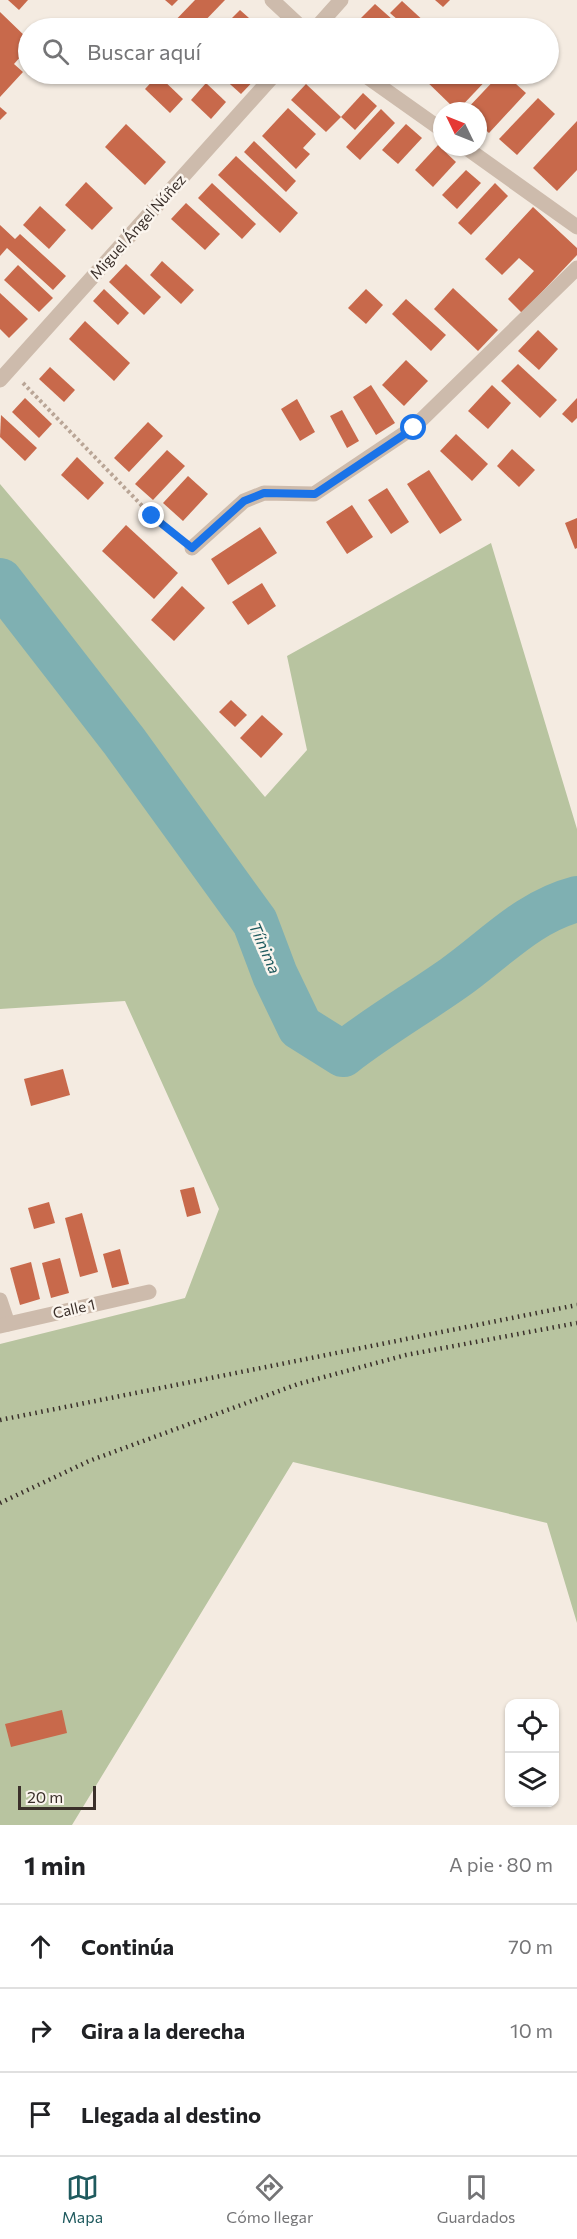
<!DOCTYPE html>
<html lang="es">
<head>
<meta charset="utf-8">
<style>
	body { margin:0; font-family:Commissioner,sans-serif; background:#f2f2f2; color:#202124 }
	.controls { position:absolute; right:18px; bottom:18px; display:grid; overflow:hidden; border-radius:12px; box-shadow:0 2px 4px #0004 }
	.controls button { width:54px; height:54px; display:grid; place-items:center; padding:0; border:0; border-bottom:2px solid #e0e0e0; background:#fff; color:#202124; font:30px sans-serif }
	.compass { position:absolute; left:433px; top:102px; width:54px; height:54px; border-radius:50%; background:#fff; box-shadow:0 2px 4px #0004; rotate:313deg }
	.scale { position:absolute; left:18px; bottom:15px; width:78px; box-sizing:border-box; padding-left:6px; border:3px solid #3b302b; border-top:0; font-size:16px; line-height:21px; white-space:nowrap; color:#3b302b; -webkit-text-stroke:4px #fbf5ee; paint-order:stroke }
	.stop { position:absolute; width:18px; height:18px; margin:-14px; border:4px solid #1a73e8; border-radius:50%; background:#fff }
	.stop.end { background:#1a73e8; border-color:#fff; box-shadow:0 2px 6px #0008 }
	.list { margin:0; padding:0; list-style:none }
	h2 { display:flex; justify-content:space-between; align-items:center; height:78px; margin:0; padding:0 24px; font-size:26px }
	h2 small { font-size:20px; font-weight:400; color:#757577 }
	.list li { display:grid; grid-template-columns:39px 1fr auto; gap:18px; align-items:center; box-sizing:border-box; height:84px; padding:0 24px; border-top:2px solid #e0e0e0 }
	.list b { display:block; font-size:22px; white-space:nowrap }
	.list em { font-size:20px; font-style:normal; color:#757577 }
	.icon { flex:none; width:33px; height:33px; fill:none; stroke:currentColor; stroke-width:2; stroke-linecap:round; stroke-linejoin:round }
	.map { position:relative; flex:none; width:577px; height:1825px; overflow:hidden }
	.search { position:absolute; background:#fff; box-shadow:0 2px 4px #0004; left:18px; right:18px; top:18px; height:66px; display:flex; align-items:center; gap:15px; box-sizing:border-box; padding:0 21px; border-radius:33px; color:#757577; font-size:22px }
	.sheet { height:330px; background:#fff }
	nav { display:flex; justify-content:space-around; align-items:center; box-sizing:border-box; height:84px; border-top:2px solid #e0e0e0; background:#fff; font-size:16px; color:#757577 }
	nav a { display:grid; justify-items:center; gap:3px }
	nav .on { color:#1f5a5e }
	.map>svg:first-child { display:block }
	.green { fill:#b8c4a0 }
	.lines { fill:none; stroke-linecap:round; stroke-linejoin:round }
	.river { stroke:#7fb0b2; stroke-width:46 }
	.building { fill:#c8694b }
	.path { stroke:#b9a596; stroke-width:4; stroke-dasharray:3 3; stroke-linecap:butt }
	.minor { stroke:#cdbbac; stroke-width:15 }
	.rail { stroke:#3b302b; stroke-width:4.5; stroke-dasharray:1.5 4.5; stroke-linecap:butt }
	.route { stroke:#1a73e8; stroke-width:8 }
	.labels { text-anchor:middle; stroke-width:5; stroke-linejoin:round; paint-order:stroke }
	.street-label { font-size:15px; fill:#3b302b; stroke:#fbf5ee }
	.water-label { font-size:16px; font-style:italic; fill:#1f5a5e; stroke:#fbf5ee }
</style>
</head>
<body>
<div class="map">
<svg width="577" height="1825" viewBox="0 0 577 1825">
	<rect width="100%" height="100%" fill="#f4ebe1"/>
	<!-- green -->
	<path class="green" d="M0 484 265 797 307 750 287 656 491 543 577 829V1623L547 1523 293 1462 72 1825H0V1344L185 1298 219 1209 125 1001 0 1009Z"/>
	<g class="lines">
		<!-- river -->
		<path class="river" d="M0 581 124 741 255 922 275 975 300 1027 343 1054C379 1026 417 1004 454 978 494 950 527 912 577 899"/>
	</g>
	<!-- building -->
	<g class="building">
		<path d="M8 0H28L19 10Z"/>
		<path d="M165 0H178L172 6Z"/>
		<path d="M195 0H225L198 28H168Z"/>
		<path d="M435 0H450L443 7Z"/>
		<path d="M402 1 427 24 423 28H407L390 13Z"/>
		<path d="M375 4 393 20 385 28H351Z"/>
		<path d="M240 10 259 27 258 28H222Z"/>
		<path d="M0 12 28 39V48L14 64 23 72 0 97Z"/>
		<path d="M88 18 100 28H79Z"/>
		<path d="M223 74H260L241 94 221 76Z"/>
		<path d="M419 74H492L457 111Z"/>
		<path d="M500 74H505L526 93 489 133 478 123V111H465Z"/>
		<path d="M158 75 183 99 170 113 145 89Z"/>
		<path d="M206 83 226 102 211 119 191 100Z"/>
		<path d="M306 84 341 117 326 132 291 100Z"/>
		<path d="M363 93 377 106 355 130 341 117Z"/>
		<path d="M538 98 555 114 517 155 499 139Z"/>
		<path d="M0 107 7 113 0 120Z"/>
		<path d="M288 108 316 134 303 148 310 154 296 169 262 136Z"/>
		<path d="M381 109 395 123 360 160 346 147Z"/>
		<path d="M577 121V170L557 191 533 168Z"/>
		<path d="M126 124 166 162 145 185 105 147Z"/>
		<path d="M406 124 422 138 398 164 382 150Z"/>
		<path d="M254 141 296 181 286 192 244 152Z"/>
		<path d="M438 145 456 162 433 187 415 170Z"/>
		<path d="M236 156 298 213 280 233 218 175Z"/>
		<path d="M466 170 481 183 457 209 442 195Z"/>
		<path d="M86 182 113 208 92 230 65 205Z"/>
		<path d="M212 183 256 224 242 239 198 198Z"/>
		<path d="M495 183 508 196 471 235 458 223Z"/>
		<path d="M186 203 220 234 205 250 171 219Z"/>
		<path d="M40 206 66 230 49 249 23 225Z"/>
		<path d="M533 207 577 248V255L522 313 508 299 534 271 519 258 502 275 485 259Z"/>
		<path d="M0 225 15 239 20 234 66 276 53 290 7 248 0 256Z"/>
		<path d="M162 261 194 290 181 304 150 275Z"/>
		<path d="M126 264 161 297 144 315 109 282Z"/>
		<path d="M18 265 53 298 39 312 4 280Z"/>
		<path d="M453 288 498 330 478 351 434 309Z"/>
		<path d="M104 289 129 313 118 325 93 301Z"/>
		<path d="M366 289 383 305 366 324 348 308Z"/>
		<path d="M0 293 28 319 9 338 0 329Z"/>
		<path d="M406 299 446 335 431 351 392 314Z"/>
		<path d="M85 321 130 363 114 381 69 339Z"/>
		<path d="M538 330 558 349 539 370 518 351Z"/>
		<path d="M406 360 428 381 404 406 382 385Z"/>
		<path d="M518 364 557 400 540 418 501 381Z"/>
		<path d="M50 367 75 390 64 402 39 379Z"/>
		<path d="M371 385 395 423 376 435 353 397Z"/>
		<path d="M492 385 511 403 488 429 468 411Z"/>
		<path d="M25 398 52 424 39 438 12 412Z"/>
		<path d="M577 398V418L572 423 562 414Z"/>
		<path d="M297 399 315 432 300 441 281 409Z"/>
		<path d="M342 410 359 441 347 448 330 416Z"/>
		<path d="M1 415 37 448 25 461 0 437Z"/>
		<path d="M148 422 163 436 129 472 114 458Z"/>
		<path d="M456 434 488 464 472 481 440 451Z"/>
		<path d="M512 449 535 470 519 487 497 466Z"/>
		<path d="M167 450 185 466 153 500 135 484Z"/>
		<path d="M77 457 104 483 88 500 61 475Z"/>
		<path d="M429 470 462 520 440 534 407 484Z"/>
		<path d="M188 476 208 494 183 521 163 503Z"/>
		<path d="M387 488 409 522 391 534 368 500Z"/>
		<path d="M352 505 373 537 347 554 326 522Z"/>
		<path d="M577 518V548L575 549 565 523Z"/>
		<path d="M126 525 178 573 154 599 102 551Z"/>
		<path d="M260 527 277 553 228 585 211 559Z"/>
		<path d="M262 583 276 606 248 625 232 602Z"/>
		<path d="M182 586 205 608 174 641 151 620Z"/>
		<path d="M231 700 247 715 235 727 219 712Z"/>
		<path d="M262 715 283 734 261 758 240 738Z"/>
		<path d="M63 1069 70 1095 31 1106 24 1079Z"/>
		<path d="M194 1187 201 1213 187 1217 180 1190Z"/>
		<path d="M49 1202 55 1223 34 1229 28 1208Z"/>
		<path d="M82 1213 98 1272 80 1277 65 1218Z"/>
		<path d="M120 1249 129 1284 112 1288 103 1254Z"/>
		<path d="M60 1258 69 1293 51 1298 42 1263Z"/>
		<path d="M31 1262 40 1299 20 1305 10 1268Z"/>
		<path d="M62 1710 67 1733 11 1747 5 1724Z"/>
	</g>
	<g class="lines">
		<!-- path -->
		<path class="path" d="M23 383 152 516 177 536"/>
		<!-- minor -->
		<g class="minor">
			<path d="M272 0 302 28"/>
			<path d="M316 28 341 0"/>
			<path d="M363 74 442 130"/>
			<path d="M465 147 577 227"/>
			<path d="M0 380 275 74"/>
			<path d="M192 548 244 501 264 493 314 494 414 427 577 268"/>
			<path d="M0 1300 8 1324"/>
			<path d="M0 1326 149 1292"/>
		</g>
		<!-- rail -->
		<g class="rail">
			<path d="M0 1420 577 1305"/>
			<path d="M0 1503 89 1461 298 1384 406 1355 577 1323"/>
		</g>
	</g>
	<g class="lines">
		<!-- route -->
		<path class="route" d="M152 516 192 548 244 501 264 493 315 494 414 428"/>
	</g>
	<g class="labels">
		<!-- street labels -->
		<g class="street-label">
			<text transform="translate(138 227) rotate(-48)" y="5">Miguel Ángel Núñez</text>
			<text transform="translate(74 1309) rotate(-13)" y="5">Calle 1</text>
		</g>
		<!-- water labels -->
		<g class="water-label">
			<text transform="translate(265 948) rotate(66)" y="6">Tíinima</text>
		</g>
	</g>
</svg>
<div class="controls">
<button><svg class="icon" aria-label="locate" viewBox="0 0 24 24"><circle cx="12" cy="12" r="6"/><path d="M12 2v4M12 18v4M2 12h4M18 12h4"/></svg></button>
<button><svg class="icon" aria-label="layers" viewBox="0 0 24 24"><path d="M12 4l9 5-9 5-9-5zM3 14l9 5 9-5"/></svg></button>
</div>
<svg class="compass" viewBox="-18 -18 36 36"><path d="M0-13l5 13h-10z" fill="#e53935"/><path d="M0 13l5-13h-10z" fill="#757577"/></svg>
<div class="scale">20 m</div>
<div class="stop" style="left:414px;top:428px"></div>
<div class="stop end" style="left:152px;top:516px"></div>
<div class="search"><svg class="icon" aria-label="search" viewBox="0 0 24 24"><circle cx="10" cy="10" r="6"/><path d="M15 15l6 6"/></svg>Buscar aquí</div>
</div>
<section class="sheet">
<h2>1 min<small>A pie · 80 m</small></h2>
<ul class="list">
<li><svg class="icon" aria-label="ahead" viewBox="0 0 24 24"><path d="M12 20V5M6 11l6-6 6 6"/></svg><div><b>Continúa</b></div><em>70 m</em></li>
<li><svg class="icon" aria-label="right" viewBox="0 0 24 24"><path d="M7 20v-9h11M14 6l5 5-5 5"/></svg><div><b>Gira a la derecha</b></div><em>10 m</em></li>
<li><svg class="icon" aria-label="arrive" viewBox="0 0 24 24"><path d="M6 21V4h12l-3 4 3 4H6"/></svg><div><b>Llegada al destino</b></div></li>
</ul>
</section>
<nav>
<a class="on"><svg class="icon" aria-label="map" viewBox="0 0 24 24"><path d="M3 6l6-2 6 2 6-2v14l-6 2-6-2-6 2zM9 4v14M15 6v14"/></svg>Mapa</a>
<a><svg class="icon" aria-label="directions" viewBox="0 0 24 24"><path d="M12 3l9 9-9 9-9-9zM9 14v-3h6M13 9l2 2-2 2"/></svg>Cómo llegar</a>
<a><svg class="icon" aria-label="saved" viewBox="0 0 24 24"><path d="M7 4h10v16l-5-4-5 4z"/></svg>Guardados</a>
</nav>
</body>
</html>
